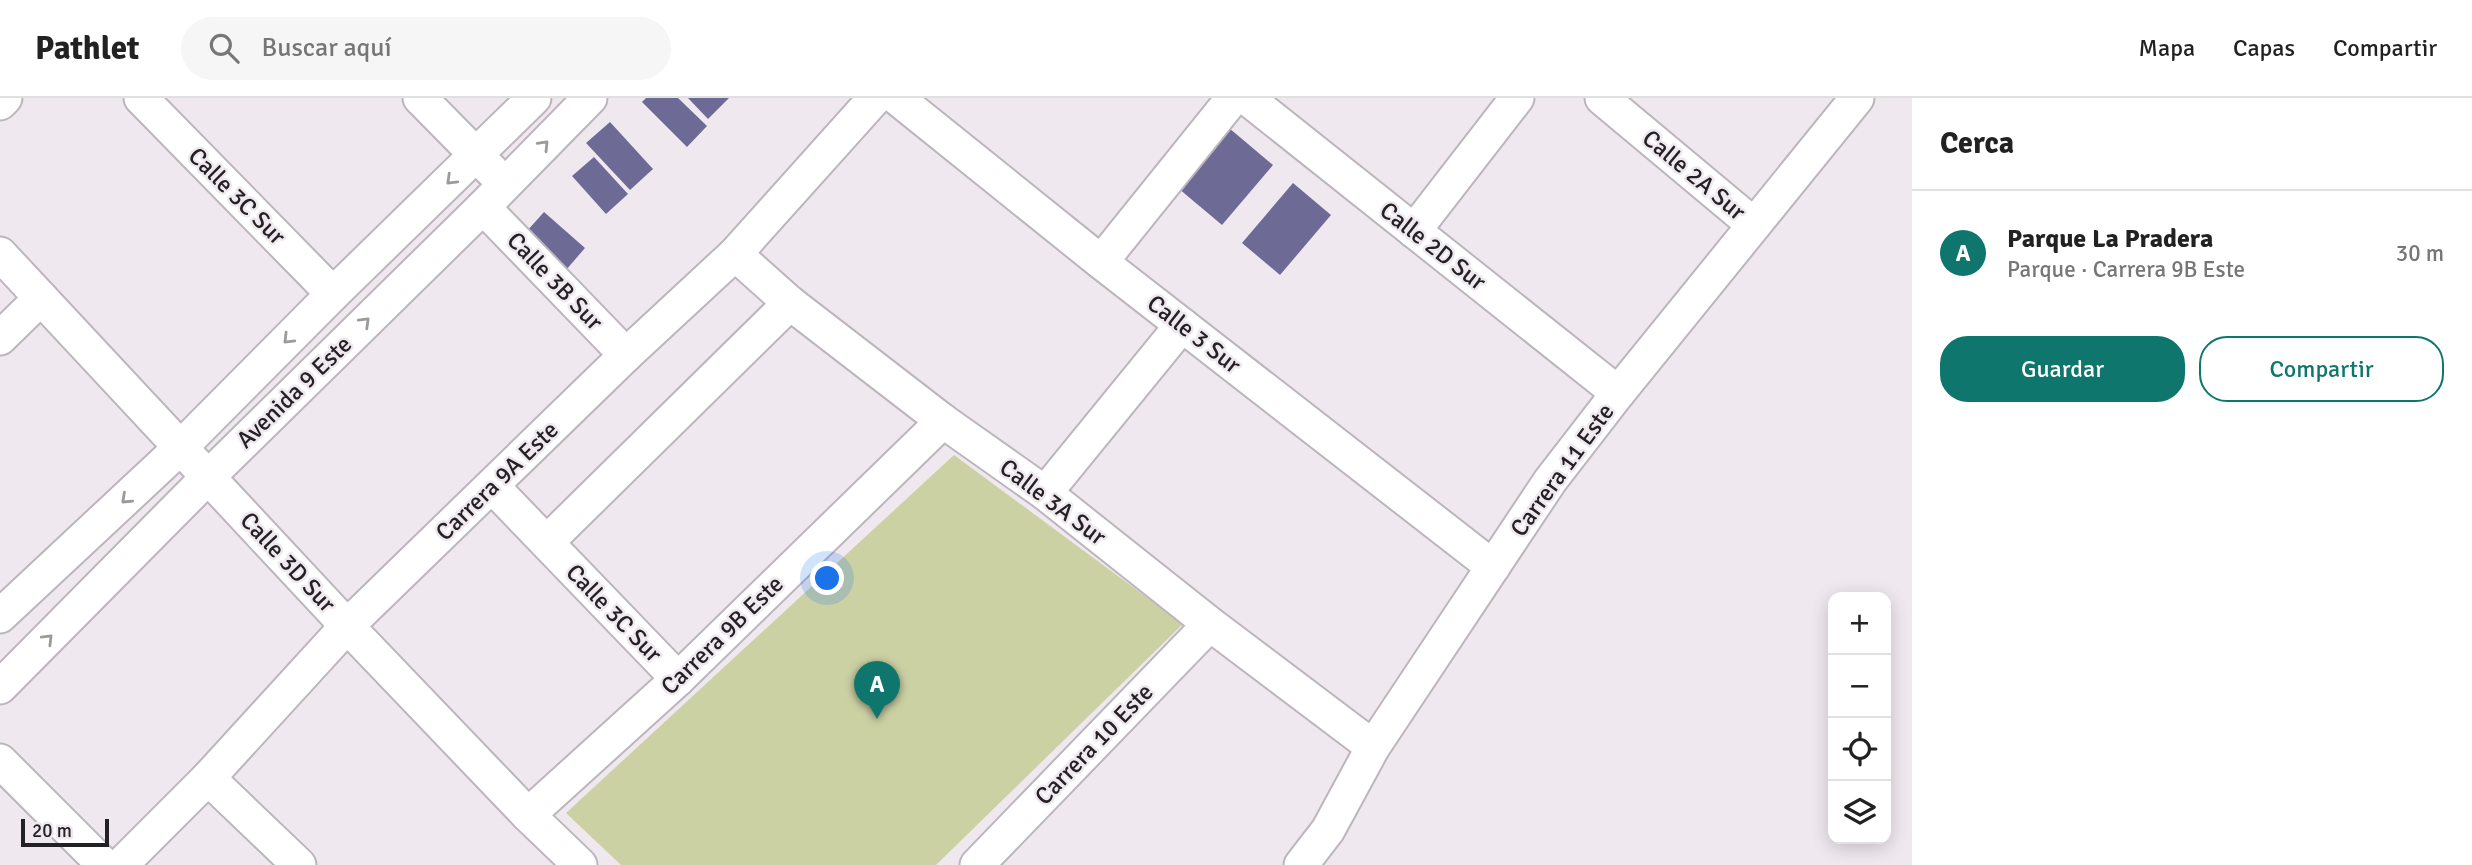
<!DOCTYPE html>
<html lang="es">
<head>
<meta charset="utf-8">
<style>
	body { margin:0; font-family:Signika,sans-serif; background:#f6f6f6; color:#222 }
	.controls { position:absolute; right:21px; bottom:21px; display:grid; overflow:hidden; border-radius:14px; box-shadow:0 4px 18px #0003 }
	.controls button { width:63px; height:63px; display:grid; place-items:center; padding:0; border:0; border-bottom:2px solid #e0e0e0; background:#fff; color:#222; font:35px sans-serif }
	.scale { position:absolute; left:21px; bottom:18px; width:88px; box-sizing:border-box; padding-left:7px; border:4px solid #242124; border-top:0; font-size:19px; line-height:24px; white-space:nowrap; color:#242124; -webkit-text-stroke:5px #f0e8ef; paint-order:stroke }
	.you { position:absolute; left:828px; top:481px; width:24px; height:24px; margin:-18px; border:5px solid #fff; border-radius:50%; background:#1a73e8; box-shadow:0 0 0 10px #1a73e833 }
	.badge { display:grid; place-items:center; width:46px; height:46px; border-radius:50%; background:#0f766e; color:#fff; font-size:23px; font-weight:700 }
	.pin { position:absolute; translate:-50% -58px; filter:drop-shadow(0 2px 4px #0008) }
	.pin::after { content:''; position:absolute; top:37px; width:24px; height:21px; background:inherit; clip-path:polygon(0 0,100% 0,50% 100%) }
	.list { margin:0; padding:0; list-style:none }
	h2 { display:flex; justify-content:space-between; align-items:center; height:91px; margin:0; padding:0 28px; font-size:30px }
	h2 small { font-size:23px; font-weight:400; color:#767676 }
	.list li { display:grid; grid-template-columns:46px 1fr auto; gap:21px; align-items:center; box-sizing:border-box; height:126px; padding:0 28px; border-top:2px solid #e0e0e0 }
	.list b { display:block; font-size:26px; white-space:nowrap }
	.list p { margin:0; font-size:23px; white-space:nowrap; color:#767676 }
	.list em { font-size:23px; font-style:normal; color:#767676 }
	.actions { display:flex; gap:14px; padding:21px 28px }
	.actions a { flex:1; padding:16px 0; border:2px solid #0f766e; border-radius:28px; text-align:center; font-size:24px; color:#0f766e }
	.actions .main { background:#0f766e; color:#fff }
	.icon { flex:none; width:38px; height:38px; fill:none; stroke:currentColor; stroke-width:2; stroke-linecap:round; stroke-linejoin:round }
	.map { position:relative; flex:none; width:1912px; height:767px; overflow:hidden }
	header { display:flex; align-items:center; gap:42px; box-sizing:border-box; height:98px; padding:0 35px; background:#fff; border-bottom:2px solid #e0e0e0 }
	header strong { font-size:33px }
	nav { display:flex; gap:38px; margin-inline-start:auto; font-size:24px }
	.search { width:490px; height:63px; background:#f6f6f6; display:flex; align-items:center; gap:18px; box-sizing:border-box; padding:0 24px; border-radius:38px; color:#767676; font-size:26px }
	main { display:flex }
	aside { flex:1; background:#fff }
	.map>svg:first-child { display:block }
	.green { fill:#ccd1a4 }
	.building { fill:#6e6a96 }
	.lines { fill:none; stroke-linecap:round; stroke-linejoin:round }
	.street-casing { stroke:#bdb5bd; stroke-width:37 }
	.street { stroke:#fff; stroke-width:33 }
	.oneway { stroke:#9c9b9c }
	.labels { text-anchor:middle; stroke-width:5; stroke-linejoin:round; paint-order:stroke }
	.street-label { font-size:24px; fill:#242124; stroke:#f0e8ef }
</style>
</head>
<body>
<header>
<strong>Pathlet</strong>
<div class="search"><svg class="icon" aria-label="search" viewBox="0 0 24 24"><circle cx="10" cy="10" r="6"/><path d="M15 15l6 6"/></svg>Buscar aquí</div>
<nav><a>Mapa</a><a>Capas</a><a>Compartir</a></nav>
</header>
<main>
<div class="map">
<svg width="1912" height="767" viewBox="0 0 1912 767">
	<rect width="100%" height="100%" fill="#f0e8ef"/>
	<!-- green -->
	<path class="green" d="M954 357 1183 526 936 767H621L566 715Z"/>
	<!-- building -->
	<g class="building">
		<path d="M646 0H678L707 28 687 49 642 4Z"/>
		<path d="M688 0H729L708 21Z"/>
		<path d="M610 24 653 71 630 92 586 45Z"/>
		<path d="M1229 30 1273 67 1222 127 1178 90Z"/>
		<path d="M594 59 628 96 606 116 572 78Z"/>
		<path d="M1293 85 1331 117 1280 177 1242 145Z"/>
		<path d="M544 114 585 150 560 179 518 143Z"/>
	</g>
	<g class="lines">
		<defs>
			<g id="street">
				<path d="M141 0 333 196"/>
				<path d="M420 0 492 73"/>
				<path d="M897 0 1101 164 1493 469"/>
				<path d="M1247 0 1618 295"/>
				<path d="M1602 0 1754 127"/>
				<path d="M0 5 5 0"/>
				<path d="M483 109 626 257"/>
				<path d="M1414 133 1517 0"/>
				<path d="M0 156 347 528 528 717 580 767"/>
				<path d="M735 156 790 205 943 323 1045 395 1210 526 1373 649"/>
				<path d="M1101 164 1233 0"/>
				<path d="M0 240 41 200"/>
				<path d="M492 388 678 581"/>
				<path d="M1045 395 1182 227"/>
				<path d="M547 444 790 205"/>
				<path d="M0 518 181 349 333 196 534 0"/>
				<path d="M0 589 209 378 483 109 590 0"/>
				<path d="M0 663 104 767"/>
				<path d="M208 680 299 767"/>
				<path d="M528 717 678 581 943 323"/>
				<path d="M121 767 208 680 347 528 626 257 735 156 875 0"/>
				<path d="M977 767 1210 526"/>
				<path d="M1301 767 1328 732 1373 649 1550 383 1618 295 1857 0"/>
			</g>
		</defs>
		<!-- street casing -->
		<use href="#street" class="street-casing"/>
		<!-- street -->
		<use href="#street" class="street"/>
	</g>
	<!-- one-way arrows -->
	<defs><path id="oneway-chevron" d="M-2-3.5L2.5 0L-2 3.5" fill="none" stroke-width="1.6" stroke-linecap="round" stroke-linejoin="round" transform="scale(1.75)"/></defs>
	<g class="oneway">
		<use href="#oneway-chevron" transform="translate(544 47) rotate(-46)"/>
		<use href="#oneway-chevron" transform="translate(451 82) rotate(136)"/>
		<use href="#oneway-chevron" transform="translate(365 224) rotate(-44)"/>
		<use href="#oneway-chevron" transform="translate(288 241) rotate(135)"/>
		<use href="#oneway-chevron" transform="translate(126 401) rotate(137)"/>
		<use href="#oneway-chevron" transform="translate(48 541) rotate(-45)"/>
	</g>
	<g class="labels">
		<!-- street labels -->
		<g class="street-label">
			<text transform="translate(1694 77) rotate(40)" y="8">Calle 2A Sur</text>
			<text transform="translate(237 98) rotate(45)" y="8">Calle 3C Sur</text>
			<text transform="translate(1433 148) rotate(38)" y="8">Calle 2D Sur</text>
			<text transform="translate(555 183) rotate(46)" y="8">Calle 3B Sur</text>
			<text transform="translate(1194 236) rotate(38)" y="8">Calle 3 Sur</text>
			<text transform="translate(294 294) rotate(-44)" y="8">Avenida 9 Este</text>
			<text transform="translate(1562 372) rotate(-54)" y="8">Carrera 11 Este</text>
			<text transform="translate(497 383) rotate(-44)" y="8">Carrera 9A Este</text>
			<text transform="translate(1053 404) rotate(37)" y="8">Calle 3A Sur</text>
			<text transform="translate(288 464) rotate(47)" y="8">Calle 3D Sur</text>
			<text transform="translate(614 515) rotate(46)" y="8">Calle 3C Sur</text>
			<text transform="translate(722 537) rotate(-44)" y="8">Carrera 9B Este</text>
			<text transform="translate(1094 646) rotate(-46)" y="8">Carrera 10 Este</text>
		</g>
	</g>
</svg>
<div class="controls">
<button>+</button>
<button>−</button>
<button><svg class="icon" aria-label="locate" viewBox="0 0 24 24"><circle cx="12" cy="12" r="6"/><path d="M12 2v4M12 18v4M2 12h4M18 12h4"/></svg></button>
<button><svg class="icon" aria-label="layers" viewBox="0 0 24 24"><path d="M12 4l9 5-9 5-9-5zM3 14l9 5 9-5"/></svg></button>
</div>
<div class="scale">20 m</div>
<div class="you"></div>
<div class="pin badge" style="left:877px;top:621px">A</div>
</div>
<aside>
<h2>Cerca<small></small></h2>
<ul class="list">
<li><span class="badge">A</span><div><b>Parque La Pradera</b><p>Parque · Carrera 9B Este</p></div><em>30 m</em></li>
</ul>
<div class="actions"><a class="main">Guardar</a><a>Compartir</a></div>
</aside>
</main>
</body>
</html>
